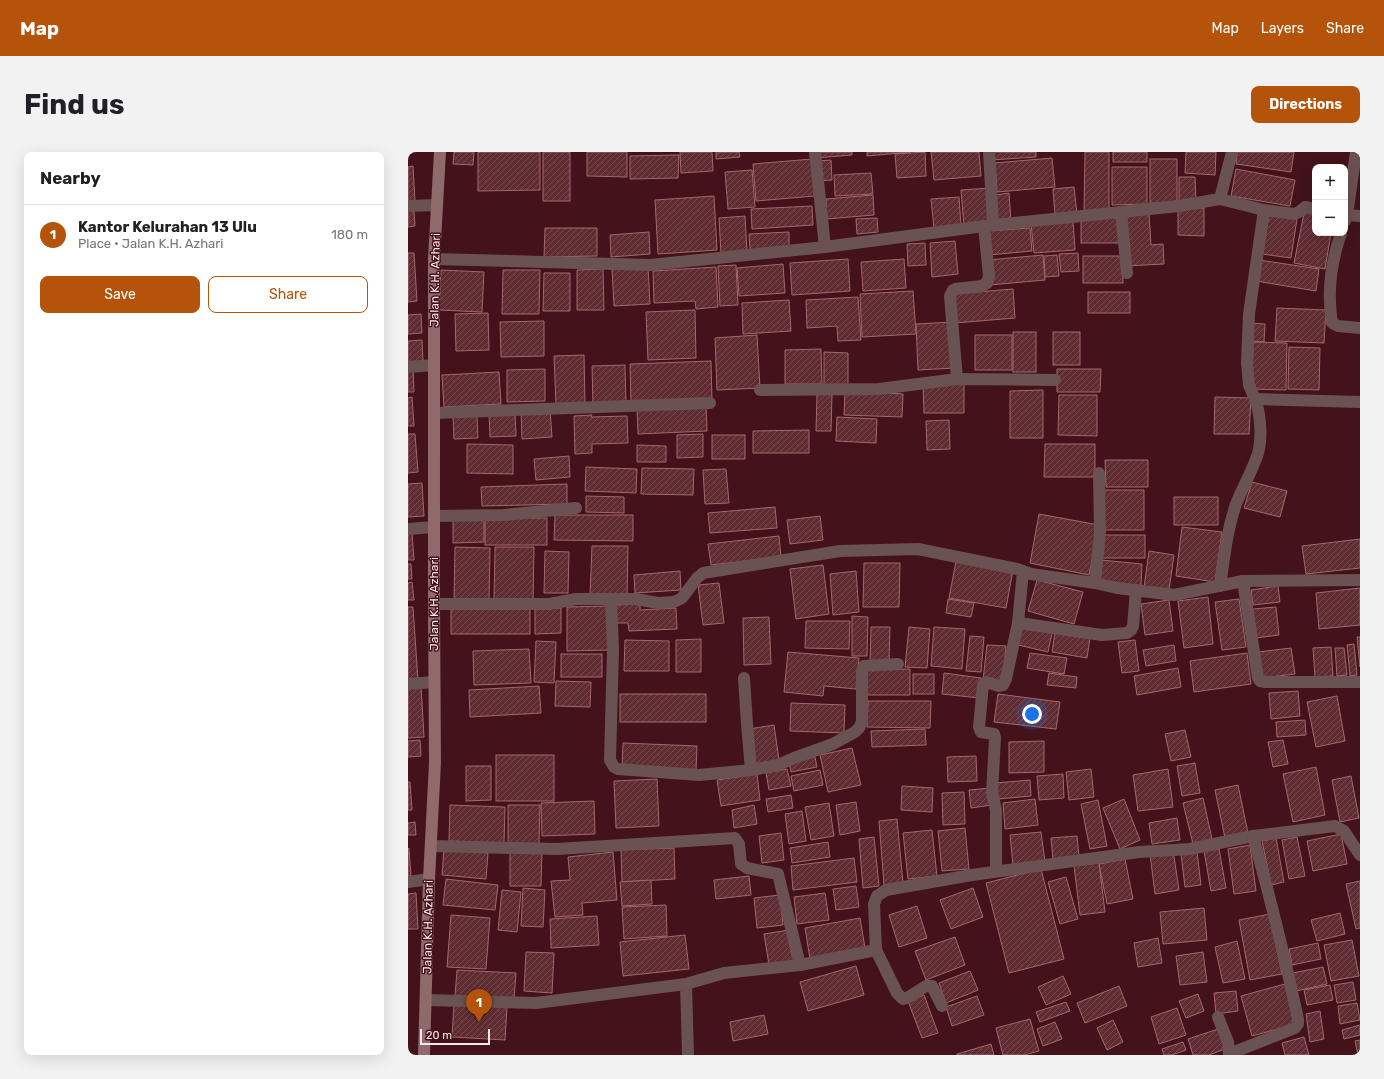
<!DOCTYPE html>
<html lang="en">
<head>
<meta charset="utf-8">
<style>
	body { margin:0; font-family:Rubik,sans-serif; background:#f2f2f2; color:#202124 }
	.controls { position:absolute; right:12px; top:12px; display:grid; overflow:hidden; border-radius:8px; box-shadow:0 4px 16px #0002 }
	.controls button { width:36px; height:36px; display:grid; place-items:center; padding:0; border:0; border-bottom:1px solid #e0e0e0; background:#fff; color:#202124; font:20px sans-serif }
	.scale { position:absolute; left:12px; bottom:10px; width:70px; box-sizing:border-box; padding-left:4px; border:2px solid #fde8e9; border-top:0; font-size:11px; line-height:14px; white-space:nowrap; color:#fde8e9; -webkit-text-stroke:3px #43121a; paint-order:stroke }
	.you { position:absolute; left:624px; top:562px; width:14px; height:14px; margin:-10px; border:3px solid #fff; border-radius:50%; background:#1a73e8; box-shadow:0 0 0 6px #1a73e833 }
	.badge { display:grid; place-items:center; width:26px; height:26px; border-radius:50%; background:#b45309; color:#fff; font-size:13px; font-weight:700 }
	.pin { position:absolute; translate:-50% -33px; filter:drop-shadow(0 1px 2px #0008) }
	.pin::after { content:''; position:absolute; top:21px; width:14px; height:12px; background:inherit; clip-path:polygon(0 0,100% 0,50% 100%) }
	.list { margin:0; padding:0; list-style:none }
	h2 { display:flex; justify-content:space-between; align-items:center; height:52px; margin:0; padding:0 16px; font-size:17px }
	h2 small { font-size:13px; font-weight:400; color:#757577 }
	.list li { display:grid; grid-template-columns:26px 1fr auto; gap:12px; align-items:center; box-sizing:border-box; height:60px; padding:0 16px; border-top:1px solid #e0e0e0 }
	.list b { display:block; font-size:15px; white-space:nowrap }
	.list p { margin:0; font-size:13px; white-space:nowrap; color:#757577 }
	.list em { font-size:13px; font-style:normal; color:#757577 }
	.actions { display:flex; gap:8px; padding:12px 16px }
	.actions a { flex:1; padding:9px 0; border:1px solid #b45309; border-radius:8px; text-align:center; font-size:14px; color:#b45309 }
	.actions .main { background:#b45309; color:#fff }
	.map { position:relative; flex:none; width:952px; height:903px; overflow:hidden; border-radius:8px }
	header { display:flex; align-items:center; gap:24px; box-sizing:border-box; height:56px; padding:0 20px; background:#b45309; color:#fff }
	header strong { font-size:19px }
	nav { display:flex; gap:22px; margin-inline-start:auto; font-size:14px }
	.intro { display:flex; align-items:center; justify-content:space-between; box-sizing:border-box; height:96px; padding:0 24px }
	h1 { margin:0; font-size:28px }
	.button { padding:10px 18px; border-radius:8px; background:#b45309; color:#fff; font-size:14px; font-weight:700 }
	main { display:flex; gap:24px; padding:0 24px }
	aside { flex:1; background:#fff; border-radius:8px; box-shadow:0 4px 16px #0002 }
	.map>svg:first-child { display:block }
	.building { fill:url(#building-hatch); stroke:#a3686d }
	.lines { fill:none; stroke-linecap:round; stroke-linejoin:round }
	.street { stroke:#6a5152; stroke-width:12 }
	.secondary { stroke:#90696b; stroke-width:12 }
	.labels { text-anchor:middle; stroke-width:3; stroke-linejoin:round; paint-order:stroke }
	.street-label { font-size:12px; fill:#fde8e9; stroke:#43121a }
</style>
</head>
<body>
<header>
<strong>Map</strong>
<nav><a>Map</a><a>Layers</a><a>Share</a></nav>
</header>
<div class="intro"><h1>Find us</h1><a class="button">Directions</a></div>
<main>
<aside>
<h2>Nearby<small></small></h2>
<ul class="list">
<li><span class="badge">1</span><div><b>Kantor Kelurahan 13 Ulu</b><p>Place · Jalan K.H. Azhari</p></div><em>180 m</em></li>
</ul>
<div class="actions"><a class="main">Save</a><a>Share</a></div>
</aside>
<div class="map">
<svg width="952" height="903" viewBox="0 0 952 903">
	<defs>
		<pattern id="building-hatch" width="6" height="6" patternUnits="userSpaceOnUse"><rect width="6" height="6" fill="#5f2c32"/><path d="M-1 1l2-2M0 6l6-6M5 7l2-2" fill="none" stroke="#774b50"/></pattern>
	</defs>
	<rect width="100%" height="100%" fill="#43121a"/>
	<!-- building -->
	<g class="building">
		<path d="M46 0H66L65 13 45 12Z"/>
		<path d="M70 0H132V38L70 39Z"/>
		<rect x="135" y="0" width="27" height="49"/>
		<path d="M179 0H219V25L179 24Z"/>
		<path d="M272 0H304L305 19 273 21Z"/>
		<path d="M308 0H331L332 5 308 7Z"/>
		<path d="M407 0H444V3L408 6Z"/>
		<path d="M459 0H503L459 4Z"/>
		<path d="M517 0 518 24 489 26 487 2Z"/>
		<path d="M523 0H571L573 24 526 28Z"/>
		<path d="M582 0H628V5L583 8Z"/>
		<path d="M677 0H701V60H676Z"/>
		<rect x="705" y="0" width="34" height="10"/>
		<path d="M778 0H808L807 23 777 21Z"/>
		<path d="M829 0H886L883 20 828 12Z"/>
		<path d="M271 3 270 26 222 27V4Z"/>
		<path d="M644 6 647 35 589 40 587 11Z"/>
		<path d="M404 7 407 44 348 49 345 12Z"/>
		<rect x="742" y="7" width="27" height="44"/>
		<path d="M423 8 424 28 410 29 409 9Z"/>
		<path d="M5 14 7 50H0V15Z"/>
		<path d="M704 15H739V52L704 53Z"/>
		<path d="M828 17 887 28 882 54 823 44Z"/>
		<path d="M344 18 347 55 320 57 317 20Z"/>
		<path d="M463 21 465 42 427 44 426 23Z"/>
		<path d="M771 25H787L788 50H771Z"/>
		<path d="M666 35 669 62 647 64 645 37Z"/>
		<path d="M582 36 584 71 556 74 553 38Z"/>
		<path d="M601 41 603 69 590 71 587 43Z"/>
		<path d="M465 43 466 63 419 67 418 47Z"/>
		<path d="M306 44 309 98 250 102 247 48Z"/>
		<path d="M551 45 553 74 526 76 523 47Z"/>
		<path d="M404 54 405 73 344 77 343 57Z"/>
		<path d="M770 56H796V84L770 83Z"/>
		<path d="M897 56 907 58V81H923L917 117 886 111Z"/>
		<path d="M0 59H6L7 74 0 75Z"/>
		<path d="M741 61 743 93 755 92 756 112 719 114 716 63Z"/>
		<path d="M861 63 889 67 883 106 854 102Z"/>
		<path d="M337 64 339 101 313 102 311 66Z"/>
		<rect x="673" y="65" width="39" height="26"/>
		<path d="M469 66 470 80 449 82 448 67Z"/>
		<path d="M665 68 667 98 626 101 623 72Z"/>
		<path d="M137 76H189V104L136 105Z"/>
		<path d="M622 76 624 99 580 103 578 79Z"/>
		<path d="M241 80 242 102 203 105 202 83Z"/>
		<path d="M381 80V96L342 98 341 82Z"/>
		<path d="M547 89 550 122 524 125 522 91Z"/>
		<path d="M517 91 518 113 500 114 499 92Z"/>
		<path d="M0 101H6L9 149 0 150Z"/>
		<path d="M670 101 671 119 653 120 651 102Z"/>
		<path d="M635 103 637 128 582 133 580 108Z"/>
		<path d="M649 103 651 124 637 125 636 104Z"/>
		<rect x="675" y="104" width="40" height="27"/>
		<path d="M440 107 442 139 384 143 382 111Z"/>
		<path d="M496 107 498 136 455 139 453 110Z"/>
		<path d="M851 108 911 117 908 139 848 129Z"/>
		<path d="M375 112 377 141 331 144 329 116Z"/>
		<path d="M328 113 330 153 312 154 310 114Z"/>
		<path d="M240 115 242 152 206 154 204 116Z"/>
		<path d="M308 115 310 155 288 157 287 149 246 151 245 119Z"/>
		<path d="M195 117 196 158H169V118Z"/>
		<path d="M33 118 76 120 74 160 31 158Z"/>
		<path d="M95 118H132L131 162H94Z"/>
		<path d="M136 121H162V159H135Z"/>
		<path d="M605 137 607 166 547 171 545 142Z"/>
		<path d="M505 139 508 182 454 185 452 142Z"/>
		<rect x="680" y="140" width="42" height="21"/>
		<path d="M450 145 453 188 430 189 429 174 399 176 398 148Z"/>
		<path d="M381 148 383 179 335 182 334 151Z"/>
		<path d="M869 156 918 158 916 191 867 189Z"/>
		<path d="M287 158 288 206 240 208 238 160Z"/>
		<path d="M80 161 81 198 48 199 47 162Z"/>
		<path d="M13 162 14 181 0 182V163Z"/>
		<path d="M136 169V204L93 205 92 170Z"/>
		<path d="M544 170 547 216 510 218 508 172Z"/>
		<path d="M843 171 857 172 856 190 842 189Z"/>
		<rect x="605" y="180" width="23" height="40"/>
		<rect x="645" y="180" width="27" height="33"/>
		<path d="M349 183 352 236 309 238 307 186Z"/>
		<rect x="567" y="183" width="37" height="35"/>
		<path d="M14 188 15 209 0 210V189Z"/>
		<path d="M845 190 879 191 878 238 844 237Z"/>
		<path d="M881 195 912 196 911 238 880 237Z"/>
		<path d="M413 197 414 232H377V198Z"/>
		<path d="M416 200 440 201V234H416Z"/>
		<path d="M176 203 177 252 148 253 146 204Z"/>
		<path d="M303 209 304 249 223 252 222 212Z"/>
		<path d="M217 213 218 252 185 253 184 214Z"/>
		<path d="M5 216 6 240H0V217Z"/>
		<path d="M137 217V249L99 250V218Z"/>
		<path d="M649 217H693L692 240H649Z"/>
		<path d="M91 220 93 252 36 255 34 223Z"/>
		<path d="M556 232V261H516L515 233Z"/>
		<path d="M635 238V286H602V239Z"/>
		<path d="M437 239 495 242 494 265 436 263Z"/>
		<path d="M409 242H424L423 279H408Z"/>
		<path d="M651 243H689V284L650 283Z"/>
		<path d="M4 245 6 274H0V246Z"/>
		<path d="M807 245 843 246 841 282H806Z"/>
		<path d="M298 253 299 279 230 282 229 256Z"/>
		<path d="M142 257 144 285 114 287 113 259Z"/>
		<path d="M107 260 108 284 82 285 81 261Z"/>
		<path d="M184 263 183 265 219 264 220 291 184 292V301L167 302 166 264Z"/>
		<path d="M69 264 70 286 46 287 45 265Z"/>
		<path d="M429 265 469 267 468 291 428 289Z"/>
		<path d="M541 268 542 297 519 298 518 269Z"/>
		<path d="M401 278V301H345V279Z"/>
		<path d="M0 282H7L10 320 0 321Z"/>
		<path d="M295 282V305L269 306V283Z"/>
		<rect x="304" y="283" width="33" height="24"/>
		<path d="M59 292 105 293V322L59 321Z"/>
		<path d="M637 292H687V325H636Z"/>
		<path d="M229 293 258 294V310H229Z"/>
		<path d="M161 304 162 325 128 328 126 307Z"/>
		<path d="M697 308H740V335H698Z"/>
		<path d="M178 315 229 317 228 341 177 339Z"/>
		<path d="M234 316 286 317 285 343 233 342Z"/>
		<path d="M318 317 321 351 297 352 295 318Z"/>
		<path d="M844 330 879 339 872 365 836 356Z"/>
		<path d="M14 331 16 364 0 365V332Z"/>
		<path d="M159 332V352L74 354 73 335Z"/>
		<path d="M694 338H736V378H693Z"/>
		<path d="M178 344 216 345V361L178 360Z"/>
		<rect x="766" y="345" width="44" height="28"/>
		<path d="M367 355 369 376 302 381 300 361Z"/>
		<path d="M631 362 691 373 681 423 622 411Z"/>
		<path d="M147 363H225V389L146 388Z"/>
		<path d="M412 364 415 388 382 392 379 368Z"/>
		<path d="M76 365V390L45 391V366Z"/>
		<rect x="77" y="366" width="62" height="27"/>
		<path d="M774 375 814 380 807 430 768 424Z"/>
		<path d="M0 381H4L6 408H0Z"/>
		<rect x="694" y="383" width="43" height="23"/>
		<path d="M371 384 373 405 303 413 300 392Z"/>
		<path d="M952 387V416L898 422 894 394Z"/>
		<path d="M184 394H220L219 444 182 443Z"/>
		<path d="M47 395 82 396 81 451 46 450Z"/>
		<path d="M87 395H126L125 451 86 450Z"/>
		<path d="M137 399 161 400 160 441H136Z"/>
		<path d="M741 399 766 403 761 438 736 435Z"/>
		<path d="M693 408 734 412 733 434 691 430Z"/>
		<path d="M548 409 605 418 598 456 541 446Z"/>
		<path d="M456 411H492L491 455H455Z"/>
		<path d="M0 412H3L4 427H0Z"/>
		<path d="M415 413 421 462 388 467 382 417Z"/>
		<path d="M272 419 273 438 227 441 226 423Z"/>
		<path d="M448 419 451 460 425 463 422 422Z"/>
		<path d="M629 428 675 440 666 472 620 459Z"/>
		<path d="M4 430 6 448H0V431Z"/>
		<path d="M311 431 316 471 295 473 290 433Z"/>
		<path d="M870 434 872 450 845 453 843 438Z"/>
		<path d="M952 436V473L911 477 908 441Z"/>
		<path d="M800 445 805 492 776 496 770 449Z"/>
		<path d="M540 447 566 451 563 465 538 461Z"/>
		<path d="M831 447 838 495 814 498 807 450Z"/>
		<path d="M761 448 765 479 737 483 733 452Z"/>
		<path d="M232 452V458L268 456 269 477 221 479 220 471H209L208 453Z"/>
		<path d="M201 454V498L159 499V455Z"/>
		<path d="M0 455H5L10 529 0 530Z"/>
		<path d="M868 455 871 483 848 486 845 457Z"/>
		<path d="M127 456H153V481L127 482Z"/>
		<rect x="43" y="457" width="79" height="25"/>
		<path d="M444 464 460 465 459 504H444Z"/>
		<path d="M361 465 363 512 336 513 335 466Z"/>
		<path d="M398 469H442L441 497 397 496Z"/>
		<path d="M610 473 644 481 640 500 606 492Z"/>
		<path d="M463 475H482L481 510H462Z"/>
		<path d="M501 475 522 477 519 516 497 515Z"/>
		<path d="M526 475 557 477 554 517 523 514Z"/>
		<path d="M647 480 682 486 679 506 644 500Z"/>
		<path d="M562 484 576 485 573 520 558 519Z"/>
		<path d="M949 485H952V515Z"/>
		<path d="M293 487V520H268V488Z"/>
		<path d="M217 488 261 489V519H216Z"/>
		<path d="M727 488 731 519 714 521 710 490Z"/>
		<path d="M128 489 148 490 146 531 126 530Z"/>
		<path d="M946 492 949 523 942 524 939 493Z"/>
		<path d="M579 493 598 494 595 529 575 528Z"/>
		<path d="M766 493 768 509 738 514 735 498Z"/>
		<path d="M923 495 925 524 907 525 905 496Z"/>
		<path d="M883 496 887 522 854 526 850 500Z"/>
		<path d="M927 496H936L939 523 929 524Z"/>
		<path d="M121 497 123 531 66 533 65 499Z"/>
		<path d="M380 500 451 506 448 537 416 534 415 544 376 540Z"/>
		<path d="M622 501 659 506 656 522 619 516Z"/>
		<path d="M839 501 843 532 786 540 782 509Z"/>
		<rect x="153" y="502" width="41" height="23"/>
		<path d="M770 516 773 535 729 543 726 524Z"/>
		<path d="M502 517V543H458L457 518Z"/>
		<path d="M536 521 573 526 571 546 534 542Z"/>
		<path d="M641 521 669 525 668 536 639 533Z"/>
		<rect x="505" y="522" width="21" height="20"/>
		<path d="M148 529 183 530 182 555 147 554Z"/>
		<path d="M13 533 16 585 0 586V534Z"/>
		<path d="M131 534 133 561 62 565 61 538Z"/>
		<path d="M890 539 892 564 863 567 861 541Z"/>
		<rect x="212" y="542" width="86" height="28"/>
		<path d="M590 542 652 550 648 577 586 570Z"/>
		<path d="M929 544 937 589 908 595 899 550Z"/>
		<path d="M460 549H523L522 576 459 575Z"/>
		<path d="M383 551 437 553 436 581 382 579Z"/>
		<path d="M897 568 898 583 869 585 868 570Z"/>
		<path d="M366 573 371 608 346 612 341 577Z"/>
		<path d="M517 577 518 593 464 595 463 579Z"/>
		<path d="M777 578 783 605 763 609 757 582Z"/>
		<path d="M12 588 13 604 0 605V589Z"/>
		<path d="M875 588 880 612 865 615 860 590Z"/>
		<path d="M636 589V620L601 621V590Z"/>
		<path d="M215 591 289 594 288 619 214 616Z"/>
		<path d="M444 596 453 633 420 640 412 603Z"/>
		<rect x="88" y="603" width="58" height="46"/>
		<path d="M568 604 569 629 540 630 539 605Z"/>
		<path d="M407 605 409 615 383 620 381 610Z"/>
		<path d="M787 611 792 641 774 644 769 614Z"/>
		<path d="M58 614H83V648L58 649Z"/>
		<path d="M908 615 917 663 885 670 875 622Z"/>
		<path d="M379 617 383 634 361 638 358 621Z"/>
		<path d="M683 617 686 645 661 648 658 620Z"/>
		<path d="M760 617 765 655 730 659 725 623Z"/>
		<path d="M412 618 415 633 386 639 383 624Z"/>
		<path d="M349 622 352 648 313 654 309 628Z"/>
		<path d="M655 622 656 646 631 648 629 624Z"/>
		<path d="M943 624 951 666 932 670 924 628Z"/>
		<path d="M249 627 251 674 208 676 206 629Z"/>
		<path d="M622 628 623 644 590 647 588 631Z"/>
		<path d="M0 630H2L4 658H0Z"/>
		<path d="M830 633 840 681 817 686 807 638Z"/>
		<path d="M494 634 525 636 524 660 493 658Z"/>
		<path d="M582 636 584 653 563 656 561 638Z"/>
		<path d="M556 640 557 672 535 673 534 641Z"/>
		<path d="M383 643 385 656 360 660 358 647Z"/>
		<path d="M795 646 804 687 785 692 775 651Z"/>
		<path d="M627 647 630 673 597 677 595 651Z"/>
		<path d="M716 647 732 688 712 697 695 656Z"/>
		<path d="M690 648 699 694 682 697 673 652Z"/>
		<path d="M186 649 187 682 134 684 133 651Z"/>
		<path d="M448 650 452 679 432 683 428 653Z"/>
		<path d="M421 651 426 684 403 688 397 655Z"/>
		<path d="M42 653 97 655 96 691 41 689Z"/>
		<path d="M100 653H132L131 692H100Z"/>
		<path d="M346 653 349 672 326 676 324 658Z"/>
		<path d="M394 659 398 689 381 692 377 662Z"/>
		<path d="M769 666 772 688 744 692 741 671Z"/>
		<path d="M489 667 495 731 476 733 471 669Z"/>
		<path d="M7 670 8 683H0V671Z"/>
		<path d="M557 676 561 717 534 719 530 679Z"/>
		<path d="M524 678 529 724 500 727 495 681Z"/>
		<path d="M633 680 637 710 605 713 602 683Z"/>
		<path d="M373 681 376 708 354 711 351 684Z"/>
		<path d="M933 682 939 712 905 719 899 689Z"/>
		<path d="M669 684 671 705 645 708 643 686Z"/>
		<path d="M466 685 471 734 455 736 451 687Z"/>
		<path d="M889 685 897 724 881 727 874 688Z"/>
		<path d="M868 686 876 730 863 733 854 689Z"/>
		<path d="M420 690 422 705 384 711 382 696Z"/>
		<path d="M842 693 848 739 826 742 820 697Z"/>
		<path d="M1 696 3 724H0V697Z"/>
		<path d="M266 696 267 727 214 730 213 698Z"/>
		<path d="M36 697 80 701 78 727 34 723Z"/>
		<path d="M811 697 818 736 803 739 796 699Z"/>
		<path d="M765 698 771 738 747 742 742 702Z"/>
		<path d="M102 699H134L133 734H102Z"/>
		<path d="M205 700 209 748 174 751 175 763 147 765 143 729 162 728 160 705Z"/>
		<path d="M789 700 793 733 777 735 773 702Z"/>
		<path d="M446 706 449 730 385 738 383 714Z"/>
		<path d="M717 707 725 747 699 752 691 712Z"/>
		<path d="M691 711 697 760 672 763 666 714Z"/>
		<path d="M633 717 656 807 601 821 578 731Z"/>
		<path d="M341 724 343 743 308 747 306 728Z"/>
		<path d="M658 725 670 767 652 772 640 730Z"/>
		<path d="M38 727 90 733 87 758 35 753Z"/>
		<path d="M243 728 244 752 214 754 212 730Z"/>
		<path d="M952 729V776L948 777 938 732Z"/>
		<path d="M448 734 451 755 428 758 425 737Z"/>
		<path d="M115 736 137 738 135 775 113 774Z"/>
		<path d="M565 736 575 765 543 777 532 748Z"/>
		<path d="M94 738 113 740 109 780 90 778Z"/>
		<path d="M8 741 10 777H0V742Z"/>
		<path d="M417 741 421 768 389 772 386 745Z"/>
		<path d="M372 743 375 773 349 776 346 746Z"/>
		<path d="M258 753 259 784 216 787 214 755Z"/>
		<path d="M509 754 519 786 491 795 481 763Z"/>
		<path d="M796 756 799 788 755 792 752 760Z"/>
		<path d="M932 761 937 782 909 789 903 768Z"/>
		<path d="M862 762 874 822 842 828 831 768Z"/>
		<path d="M43 763 82 766 78 817 39 815Z"/>
		<path d="M189 764 191 793 143 796 142 767Z"/>
		<path d="M452 766 457 796 402 807 397 776Z"/>
		<path d="M381 778 386 810 361 813 356 782Z"/>
		<path d="M277 783 281 817 215 824 212 790Z"/>
		<path d="M547 785 557 813 518 828 507 799Z"/>
		<path d="M750 786 754 811 730 815 726 791Z"/>
		<path d="M944 788 951 824 923 829 916 793Z"/>
		<path d="M829 789 837 827 815 831 807 795Z"/>
		<path d="M910 791 913 807 884 813 881 797Z"/>
		<path d="M118 800 146 801 144 841 116 839Z"/>
		<path d="M795 800 799 830 772 833 768 804Z"/>
		<path d="M448 814 456 843 400 859 392 830Z"/>
		<path d="M915 815 919 832 888 839 885 821Z"/>
		<path d="M49 818 108 821 106 847 47 844Z"/>
		<path d="M562 819 570 838 538 851 531 831Z"/>
		<path d="M655 824 663 842 638 853 630 835Z"/>
		<path d="M945 830 948 848 929 851 926 833Z"/>
		<path d="M877 832 888 872 844 884 833 844Z"/>
		<path d="M922 833 925 848 899 853 896 838Z"/>
		<path d="M711 834 719 854 677 871 669 851Z"/>
		<path d="M828 839 830 859 808 862 806 841Z"/>
		<path d="M790 842 796 859 778 866 771 849Z"/>
		<path d="M516 843 530 881 514 886 500 849Z"/>
		<path d="M569 844 576 863 544 874 538 855Z"/>
		<path d="M658 850 662 859 632 870 628 860Z"/>
		<path d="M949 851 952 868 932 872 930 854Z"/>
		<path d="M46 852 99 855 97 888 44 885Z"/>
		<path d="M769 856 778 883 751 892 743 865Z"/>
		<path d="M912 859 916 887 902 890 898 862Z"/>
		<path d="M356 863 360 882 325 889 322 870Z"/>
		<path d="M622 867 631 899 616 903H595L588 876Z"/>
		<path d="M705 868 715 890 699 898 689 876Z"/>
		<path d="M647 870 654 887 635 894 629 877Z"/>
		<path d="M952 873V883L936 887 934 878Z"/>
		<path d="M810 877 817 897 801 903H785L780 887Z"/>
		<path d="M896 885 901 903H877L874 891Z"/>
		<path d="M952 888V902L950 903 947 889Z"/>
		<path d="M775 890 778 898 764 903H756L754 897Z"/>
		<path d="M583 892 586 903H549V902Z"/>
	</g>
	<g class="lines">
		<!-- street -->
		<g class="street">
			<path d="M407 0 417 95"/>
			<path d="M581 0 585 73"/>
			<path d="M812 47 856 58"/>
			<path d="M0 54 29 53"/>
			<path d="M713 60 719 121"/>
			<path d="M937 63H939L948 0"/>
			<path d="M937 69 939 63 952 64"/>
			<path d="M933 81C926 102 921 127 922 149 922 156 923 164 924 171L930 174 952 176"/>
			<path d="M26 107 242 113 417 95 576 74 771 54 812 47 824 0"/>
			<path d="M0 215 26 213"/>
			<path d="M549 227 542 144 545 138 547 137 574 134 579 131 581 124 576 74"/>
			<path d="M352 238 471 237 549 227 647 228"/>
			<path d="M847 247 841 233 839 211 841 162 856 58 886 62 891 60 897 55 907 57"/>
			<path d="M27 261 302 251"/>
			<path d="M26 364 96 363 168 356"/>
			<path d="M0 377 26 375"/>
			<path d="M615 419 610 471 618 472 694 483 719 481 723 478 725 474 728 438"/>
			<path d="M835 429 952 428"/>
			<path d="M687 431 709 436 766 443 835 429 850 526 852 529 857 530H952"/>
			<path d="M812 434C816 407 819 378 828 352 834 337 842 323 848 307 855 291 853 263 847 247L952 250"/>
			<path d="M203 447 205 498 202 608 206 615 210 617 291 623 343 618 370 613 386 606 425 592 447 580 451 576 454 570V519L456 514 490 512"/>
			<path d="M26 452H141L168 447H228L250 451 266 450 274 446 289 426 295 421 432 399 510 397 609 417 623 422 687 431 692 380 691 321"/>
			<path d="M336 526 339 572 343 618"/>
			<path d="M0 532 26 530"/>
			<path d="M23 694 149 697 327 686 331 692 333 712 339 716 370 722 392 813"/>
			<path d="M588 719V658L584 641 587 586 586 582 573 580 571 575 575 533 578 530 591 534 595 533 598 527 610 471"/>
			<path d="M0 730 21 727"/>
			<path d="M468 798 489 841 495 847 499 846 518 834H524L534 854"/>
			<path d="M278 832 280 903"/>
			<path d="M18 848 128 851 278 832 316 821 392 813 468 798 466 752 469 744 478 738 564 723 731 700 782 697 845 684 927 674 936 679 952 703"/>
			<path d="M810 865 820 890 821 902 887 876 890 872V867C877 805 862 745 845 684"/>
		</g>
		<!-- secondary -->
		<path class="secondary" d="M16 903 21 727 27 611 26 452V107L32 0"/>
	</g>
	<g class="labels">
		<!-- street labels -->
		<g class="street-label">
			<text transform="translate(27 128) rotate(-89)" y="4">Jalan K.H. Azhari</text>
			<text transform="translate(26 452) rotate(-90)" y="4">Jalan K.H. Azhari</text>
			<text transform="translate(20 775) rotate(-89)" y="4">Jalan K.H. Azhari</text>
		</g>
	</g>
</svg>
<div class="controls">
<button>+</button>
<button>−</button>
</div>
<div class="scale">20 m</div>
<div class="you"></div>
<div class="pin badge" style="left:71px;top:870px">1</div>
</div>
</main>
</body>
</html>
